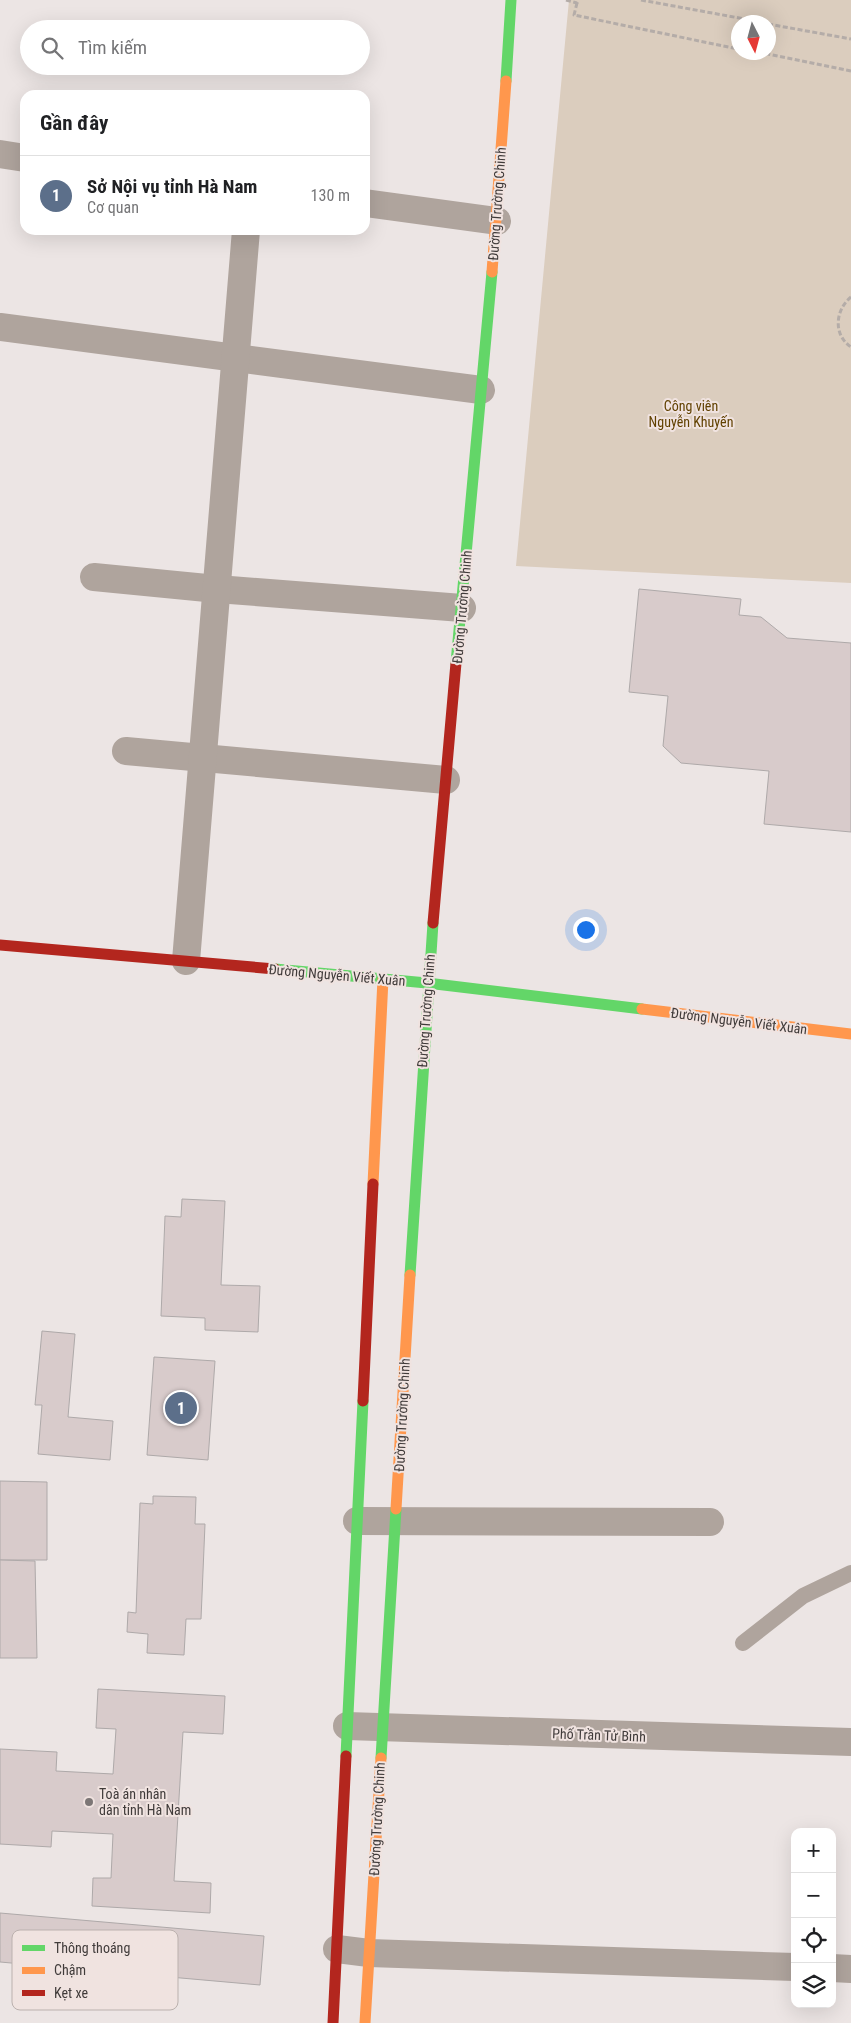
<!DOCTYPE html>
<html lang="vi">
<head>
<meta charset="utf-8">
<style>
	body { margin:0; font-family:"Roboto Condensed",sans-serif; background:#f2f2f2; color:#202124 }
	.controls { position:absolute; right:15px; bottom:15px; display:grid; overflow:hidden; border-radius:10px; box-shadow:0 5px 20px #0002 }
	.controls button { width:45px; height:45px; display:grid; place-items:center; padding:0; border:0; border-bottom:1px solid #e0e0e0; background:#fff; color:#202124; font:25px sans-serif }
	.compass { position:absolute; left:731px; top:15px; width:45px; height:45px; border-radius:50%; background:#fff; box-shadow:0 5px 20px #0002; rotate:174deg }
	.you { position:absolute; left:585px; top:929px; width:18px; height:18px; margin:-12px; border:4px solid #fff; border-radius:50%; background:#1a73e8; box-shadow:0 0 0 8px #1a73e833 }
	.badge { display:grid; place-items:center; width:32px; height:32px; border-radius:50%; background:#111827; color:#fff; font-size:16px; font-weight:700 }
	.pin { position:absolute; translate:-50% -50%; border:2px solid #fff; box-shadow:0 1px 5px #0006 }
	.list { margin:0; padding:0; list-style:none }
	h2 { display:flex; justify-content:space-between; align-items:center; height:65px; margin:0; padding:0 20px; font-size:21px }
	h2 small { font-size:16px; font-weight:400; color:#757577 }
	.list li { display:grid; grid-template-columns:32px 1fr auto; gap:15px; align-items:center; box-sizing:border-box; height:80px; padding:0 20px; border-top:1px solid #e0e0e0 }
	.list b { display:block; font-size:19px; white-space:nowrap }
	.list p { margin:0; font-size:16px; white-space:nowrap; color:#757577 }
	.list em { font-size:16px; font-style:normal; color:#757577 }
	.icon { flex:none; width:28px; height:28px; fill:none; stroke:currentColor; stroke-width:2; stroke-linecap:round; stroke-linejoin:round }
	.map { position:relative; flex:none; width:851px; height:2023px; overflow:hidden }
	.search { position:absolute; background:#fff; box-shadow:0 5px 20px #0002; left:20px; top:20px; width:350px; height:55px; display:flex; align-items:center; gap:12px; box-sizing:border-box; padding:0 18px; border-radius:28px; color:#757577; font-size:19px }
	.panel { position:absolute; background:#fff; box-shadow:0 5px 20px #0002; left:20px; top:90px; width:350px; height:145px; border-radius:15px }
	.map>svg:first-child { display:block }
	.green { fill:#dbcdbe; fill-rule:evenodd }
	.building { fill:#d8cbcb; stroke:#aea9a9 }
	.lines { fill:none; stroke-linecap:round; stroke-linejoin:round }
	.path { stroke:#b4aca8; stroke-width:3; stroke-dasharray:5 2.5; stroke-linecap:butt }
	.lane { stroke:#afa49d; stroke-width:16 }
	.street { stroke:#afa49d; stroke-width:28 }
	.fast { stroke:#63d668; stroke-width:11 }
	.slow { stroke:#ff974d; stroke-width:11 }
	.jam { stroke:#b3261e; stroke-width:11 }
	.poi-dot { fill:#7c7676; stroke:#f0e3e0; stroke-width:2 }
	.labels { text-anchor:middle; stroke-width:4; stroke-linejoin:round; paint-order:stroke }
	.street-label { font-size:14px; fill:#403b3a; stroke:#f0e3e0 }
	.park-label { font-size:14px; fill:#614100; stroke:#f0e3e0 }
	.poi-label { font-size:14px; fill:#403b3a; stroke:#f0e3e0; text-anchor:start }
	.key { fill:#f0e3e0; stroke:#bbb1ae; stroke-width:1 }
	.key-label { font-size:14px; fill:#403b3a }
</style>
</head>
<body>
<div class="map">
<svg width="851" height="2023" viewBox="0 0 851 2023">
	<rect width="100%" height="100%" fill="#ece5e4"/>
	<!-- green -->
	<path class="green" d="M569 0H851V583L516 566ZM738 22H768V52H738Z"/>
	<!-- building -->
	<g class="building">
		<path d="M639 589 741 599 739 615 761 617 787 638 851 643V832L764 824 769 771 681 763 663 746 668 696 629 692Z"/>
		<path d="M182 1199 225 1201 221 1285 260 1286 258 1332 205 1330V1318L161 1316 165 1216 181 1217Z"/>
		<path d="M42 1331 75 1334 68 1417 113 1421 110 1460 38 1454 42 1405H35Z"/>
		<path d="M154 1357 215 1361 208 1460 147 1455Z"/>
		<path d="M0 1481 47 1482V1560H0Z"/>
		<path d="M153 1496 196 1497 195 1524H205L201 1619H186L184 1655 147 1653 148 1634 127 1632 128 1612 136 1613 140 1503 153 1504Z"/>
		<path d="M0 1560 35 1561 37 1658H0Z"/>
		<path d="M98 1689 225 1696 223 1734 183 1732 174 1881 211 1883 210 1913 92 1906 93 1878H111L113 1834 52 1831 51 1847 0 1844V1749L57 1752 56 1771 113 1774 116 1729 96 1728Z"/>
		<path d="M0 1913 264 1936 260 1985 0 1962Z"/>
	</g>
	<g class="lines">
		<!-- path -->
		<g class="path">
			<path d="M566 0 577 3 578 0"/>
			<path d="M641 0 761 22"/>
			<path d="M577 3 574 15 738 49"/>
			<path d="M768 24 851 39"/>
			<path d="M758 52 851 71"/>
			<path d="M851 297C835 310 833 335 851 347"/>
		</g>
		<!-- lane -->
		<path class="lane" d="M743 1643 803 1596 851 1573"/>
		<!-- street -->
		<g class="street">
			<path d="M0 154 25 158"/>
			<path d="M365 203 497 221"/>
			<path d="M0 327 481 390"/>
			<path d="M94 577 217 589 462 608"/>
			<path d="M126 751 446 780"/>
			<path d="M186 961 246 230"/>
			<path d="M357 1521 710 1522"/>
			<path d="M347 1726 851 1742"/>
			<path d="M337 1949 369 1953 795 1967"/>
			<path d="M832 1968 851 1969"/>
		</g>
		<!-- fast -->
		<g class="fast">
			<path d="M506 81 511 0"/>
			<path d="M456 663 492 272"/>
			<path d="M275 969 427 983 642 1009"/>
			<path d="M410 1275 433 923"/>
			<path d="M346 1756 363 1401"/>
			<path d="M381 1758 396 1509"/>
		</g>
		<!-- slow -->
		<g class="slow">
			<path d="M492 272 506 81"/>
			<path d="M642 1009 851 1034"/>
			<path d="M373 1184 383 979"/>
			<path d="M396 1509 410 1275"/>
			<path d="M365 2023 381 1758"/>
		</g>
		<!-- jam -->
		<g class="jam">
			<path d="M433 923 456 663"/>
			<path d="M0 945 275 969"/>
			<path d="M363 1401 373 1184"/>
			<path d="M333 2023 346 1756"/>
		</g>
	</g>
	<!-- markers -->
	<circle class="poi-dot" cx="89" cy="1802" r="5"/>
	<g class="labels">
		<!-- street labels -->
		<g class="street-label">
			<text transform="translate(497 204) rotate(-86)" y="5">Đường Trường Chinh</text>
			<text transform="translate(462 607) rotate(-85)" y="5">Đường Trường Chinh</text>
			<text transform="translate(337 975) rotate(5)" y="5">Đường Nguyễn Viết Xuân</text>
			<text transform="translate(426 1011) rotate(-86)" y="5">Đường Trường Chinh</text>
			<text transform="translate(739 1021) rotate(7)" y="5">Đường Nguyễn Viết Xuân</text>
			<text transform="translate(402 1415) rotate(-87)" y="5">Đường Trường Chinh</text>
			<text transform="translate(599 1735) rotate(2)" y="5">Phố Trần Tử Bình</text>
			<text transform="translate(377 1819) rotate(-87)" y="5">Đường Trường Chinh</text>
		</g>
		<!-- park labels -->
		<g class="park-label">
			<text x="691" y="411">Công viên<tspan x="691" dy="16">Nguyễn Khuyến</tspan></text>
		</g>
		<!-- poi labels -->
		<g class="poi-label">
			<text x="99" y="1799">Toà án nhân<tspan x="99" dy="16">dân tỉnh Hà Nam</tspan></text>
		</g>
	</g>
	<!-- legend -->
	<rect x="12" y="1930" width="166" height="80" rx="8" class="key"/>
	<rect x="22" y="1945" width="23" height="6" fill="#63d668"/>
	<rect x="22" y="1967" width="23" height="7" fill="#ff974d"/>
	<rect x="22" y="1990" width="23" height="6" fill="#b3261e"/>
	<g class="key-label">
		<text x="54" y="1953">Thông thoáng</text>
		<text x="54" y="1975">Chậm</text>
		<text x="54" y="1998">Kẹt xe</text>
	</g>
</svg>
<div class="controls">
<button>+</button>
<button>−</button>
<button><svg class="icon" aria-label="locate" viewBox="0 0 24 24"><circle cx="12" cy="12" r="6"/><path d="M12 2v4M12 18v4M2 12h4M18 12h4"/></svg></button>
<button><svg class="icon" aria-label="layers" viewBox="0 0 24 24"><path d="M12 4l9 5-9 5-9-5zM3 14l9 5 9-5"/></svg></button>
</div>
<svg class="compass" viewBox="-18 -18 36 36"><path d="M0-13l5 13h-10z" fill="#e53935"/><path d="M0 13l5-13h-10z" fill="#757577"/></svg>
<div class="you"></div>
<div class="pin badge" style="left:181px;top:1408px;background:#5c6f8a">1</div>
<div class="search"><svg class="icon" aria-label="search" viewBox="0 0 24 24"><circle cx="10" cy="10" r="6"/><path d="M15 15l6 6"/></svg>Tìm kiếm</div>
<section class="panel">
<h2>Gần đây<small></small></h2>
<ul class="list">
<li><span class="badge" style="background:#5c6f8a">1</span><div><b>Sở Nội vụ tỉnh Hà Nam</b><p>Cơ quan</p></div><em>130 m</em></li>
</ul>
</section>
</div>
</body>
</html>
